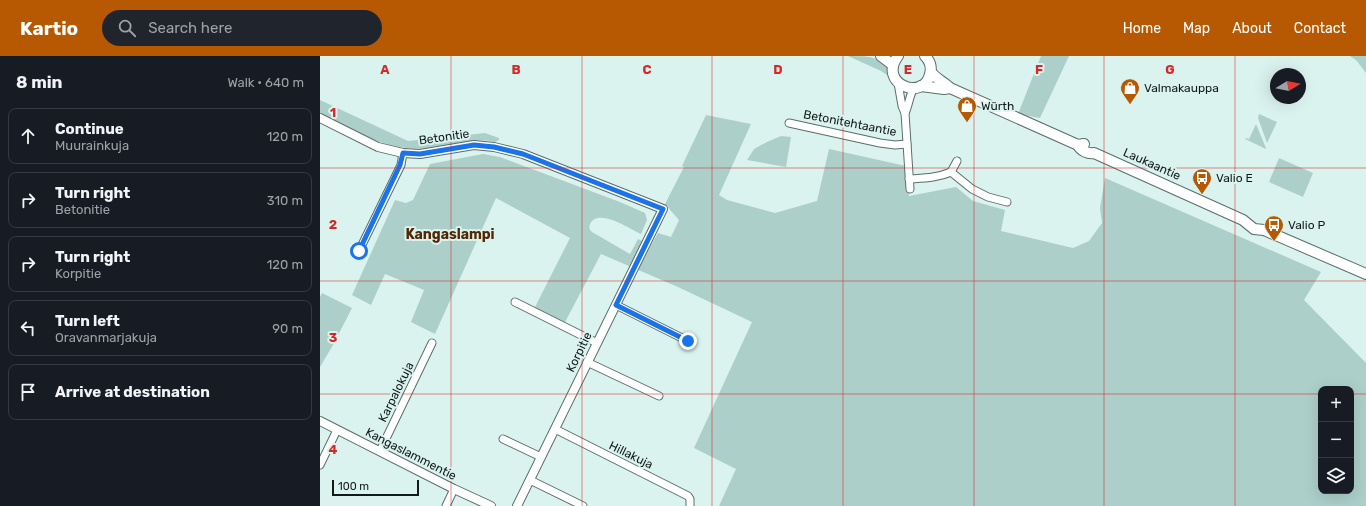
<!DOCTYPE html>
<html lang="en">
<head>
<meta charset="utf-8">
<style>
	body { margin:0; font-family:Rubik,sans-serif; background:#20242c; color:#f1f3f6 }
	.controls { position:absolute; right:12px; bottom:12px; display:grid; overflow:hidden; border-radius:8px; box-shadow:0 4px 16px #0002 }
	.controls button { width:36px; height:36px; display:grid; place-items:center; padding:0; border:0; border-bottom:1px solid #363941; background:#171b24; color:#f1f3f6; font:20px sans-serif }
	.compass { position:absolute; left:950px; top:12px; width:36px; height:36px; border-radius:50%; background:#171b24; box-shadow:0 4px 16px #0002; rotate:80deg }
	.scale { position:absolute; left:12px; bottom:10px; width:87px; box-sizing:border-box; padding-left:4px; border:2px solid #111a18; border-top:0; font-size:11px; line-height:14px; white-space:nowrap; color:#111a18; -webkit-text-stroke:3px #dbf3ef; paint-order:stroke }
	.stop { position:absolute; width:12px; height:12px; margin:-9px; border:3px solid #1a73e8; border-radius:50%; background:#fff }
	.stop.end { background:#1a73e8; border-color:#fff; box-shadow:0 1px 4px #0008 }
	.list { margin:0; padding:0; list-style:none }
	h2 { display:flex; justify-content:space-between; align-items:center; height:52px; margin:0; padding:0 16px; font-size:17px }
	h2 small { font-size:13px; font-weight:400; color:#9ea1a6 }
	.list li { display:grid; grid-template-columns:26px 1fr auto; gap:12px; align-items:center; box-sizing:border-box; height:56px; margin:0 8px 8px; padding:0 8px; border:1px solid #363941; border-radius:8px }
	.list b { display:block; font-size:15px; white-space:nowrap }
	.list p { margin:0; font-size:13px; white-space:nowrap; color:#9ea1a6 }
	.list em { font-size:13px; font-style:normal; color:#9ea1a6 }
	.icon { flex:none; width:22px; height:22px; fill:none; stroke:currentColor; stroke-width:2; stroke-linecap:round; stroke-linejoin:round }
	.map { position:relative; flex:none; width:1046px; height:450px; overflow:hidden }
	header { display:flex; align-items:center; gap:24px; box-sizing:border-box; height:56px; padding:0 20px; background:#b65902; color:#fff }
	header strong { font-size:19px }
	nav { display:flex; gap:22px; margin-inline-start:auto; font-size:14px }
	.search { width:280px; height:36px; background:#20242c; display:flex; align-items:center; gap:10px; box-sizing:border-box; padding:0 14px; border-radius:22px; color:#9ea1a6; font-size:15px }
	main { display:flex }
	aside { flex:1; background:#171b24 }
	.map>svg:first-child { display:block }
	.green { fill:#adcfc9; fill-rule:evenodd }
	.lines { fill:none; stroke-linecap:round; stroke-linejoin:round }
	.minor-casing { stroke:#586e6a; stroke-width:9 }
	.tertiary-casing { stroke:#586e6a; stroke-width:10 }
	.secondary-casing { stroke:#586e6a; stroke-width:12 }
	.minor { stroke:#fff; stroke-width:7 }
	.tertiary { stroke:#fff; stroke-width:8 }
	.secondary { stroke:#fff; stroke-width:10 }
	.route { stroke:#1a73e8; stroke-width:5 }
	.grid { fill:none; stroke:#d62828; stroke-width:1; stroke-opacity:0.55 }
	.labels { text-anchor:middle; stroke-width:4; stroke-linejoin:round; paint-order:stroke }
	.poi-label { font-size:12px; fill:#111a18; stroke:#dbf3ef; text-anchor:start }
	.street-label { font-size:12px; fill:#111a18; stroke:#dbf3ef }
	.quarter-label { font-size:14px; font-weight:bold; fill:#532703; stroke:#dbf3ef }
	.grid-label { font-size:13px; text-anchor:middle; font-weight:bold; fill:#d62828; stroke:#dbf3ef; stroke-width:4; stroke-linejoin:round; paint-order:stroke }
</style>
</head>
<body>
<header>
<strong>Kartio</strong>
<div class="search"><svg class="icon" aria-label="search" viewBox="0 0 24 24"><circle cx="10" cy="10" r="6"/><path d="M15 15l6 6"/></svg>Search here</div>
<nav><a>Home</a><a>Map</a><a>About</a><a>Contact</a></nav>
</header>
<main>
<aside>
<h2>8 min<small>Walk · 640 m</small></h2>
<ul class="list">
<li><svg class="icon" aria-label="ahead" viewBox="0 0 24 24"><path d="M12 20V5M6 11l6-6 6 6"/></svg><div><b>Continue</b><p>Muurainkuja</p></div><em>120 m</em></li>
<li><svg class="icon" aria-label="right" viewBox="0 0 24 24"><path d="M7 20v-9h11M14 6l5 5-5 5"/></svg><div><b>Turn right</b><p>Betonitie</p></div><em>310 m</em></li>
<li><svg class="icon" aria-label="right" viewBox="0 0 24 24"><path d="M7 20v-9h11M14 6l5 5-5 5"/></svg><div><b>Turn right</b><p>Korpitie</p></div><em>120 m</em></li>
<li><svg class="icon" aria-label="left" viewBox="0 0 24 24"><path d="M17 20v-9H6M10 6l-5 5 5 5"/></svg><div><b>Turn left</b><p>Oravanmarjakuja</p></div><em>90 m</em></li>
<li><svg class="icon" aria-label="arrive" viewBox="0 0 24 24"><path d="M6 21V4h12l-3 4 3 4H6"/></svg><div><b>Arrive at destination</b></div></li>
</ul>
</aside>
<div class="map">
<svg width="1046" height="450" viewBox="0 0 1046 450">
	<rect width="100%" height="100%" fill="#dbf3ef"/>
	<!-- green -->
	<g class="green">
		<path d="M528 0C546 0 567 0 570 19H567L561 15Z"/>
		<path d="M721 0H749L720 62 698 58Z"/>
		<path d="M1030 0H1046V17L1037 5Z"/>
		<path d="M0 44 88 85 165 77 179 82V84L175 86C154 81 133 90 112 92 71 97 35 76 0 58Z"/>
		<path d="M939 58 957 66 947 87 938 62Z"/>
		<path d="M386 59 431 68 399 139 407 144 455 157 497 145 509 93 586 110 589 140 636 131 653 145 685 154 681 175 753 192 769 185 782 167 780 152 785 122 1001 216 984 244 1046 307V450H399L416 413 374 392 432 266 358 231 281 198 244 268 214 253 250 182 176 142 115 278 91 266 104 234 65 218 51 249 32 239 75 144 86 147 93 144 110 108 163 98 180 101 300 146 325 157 327 164 321 178C310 173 278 151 270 168 269 172 269 173 272 176L310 198 318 183 331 189 338 177 351 181 359 164 345 148 364 111 362 110ZM1001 333H1031V435H1001Z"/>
		<path d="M936 68 946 92V93L925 83 926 82 929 83Z"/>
		<path d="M461 80 471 81 466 111 427 104 434 93 447 86Z"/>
		<path d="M959 102 993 117 983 141 949 126Z"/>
		<path d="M2 237 32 252 13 289 0 311V241Z"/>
	</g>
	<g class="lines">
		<defs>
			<g id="minor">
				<path d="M578 27 582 50 585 57 590 133"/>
				<path d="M585 57C589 49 589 40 594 32"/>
				<path d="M469 67 560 87 575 89 587 88"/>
				<path d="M631 116 652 133 668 141 687 146"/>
				<path d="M589 123C604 122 617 122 631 116L637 105"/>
				<path d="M39 195 81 109 83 97"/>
				<path d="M195 246 277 287"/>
				<path d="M296 249 368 285"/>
				<path d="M267 306 339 340"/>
				<path d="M235 373 368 440 370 443V450"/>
				<path d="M183 383 221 401"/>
				<path d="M60 395 112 287"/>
				<path d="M0 409 17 374"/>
				<path d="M210 424 263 450"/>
				<path d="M126 450 134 433"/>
			</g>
			<g id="tertiary">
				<path d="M0 62 58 91 83 97 100 98 154 89 174 91 203 98 343 153 197 450"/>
				<path d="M0 365 134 433 171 450"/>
			</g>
			<g id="secondary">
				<path d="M561 0 573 9"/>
				<path d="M578 0C557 28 604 46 610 18 612 11 610 5 605 0"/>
				<path d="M611 16C616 23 624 26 630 32L758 89 764 88"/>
				<path d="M601 30 624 33 630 32"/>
				<path d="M758 89C761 95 768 98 774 97L923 164 934 173 944 174 1046 218"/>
			</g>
		</defs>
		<!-- minor casing -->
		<use href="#minor" class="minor-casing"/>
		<!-- tertiary casing -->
		<use href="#tertiary" class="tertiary-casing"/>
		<!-- secondary casing -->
		<use href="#secondary" class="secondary-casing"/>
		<!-- minor -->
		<use href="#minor" class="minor"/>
		<!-- tertiary -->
		<use href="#tertiary" class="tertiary"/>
		<!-- secondary -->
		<use href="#secondary" class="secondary"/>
	</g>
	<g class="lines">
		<!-- route -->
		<path class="route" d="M39 195 80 109 83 97 100 98 154 89 174 91 203 98 343 153 296 249 368 285"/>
	</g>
	<!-- grid -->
	<path class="grid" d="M131 0V450M262 0V450M392 0V450M523 0V450M654 0V450M784 0V450M915 0V450M0 112H1046M0 225H1046M0 338H1001M1031 338H1046"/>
	<!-- icons -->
	<defs>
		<symbol id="shop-pin" viewBox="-11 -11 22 30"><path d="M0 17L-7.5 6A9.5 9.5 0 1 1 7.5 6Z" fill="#b65902" stroke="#dbf3ef"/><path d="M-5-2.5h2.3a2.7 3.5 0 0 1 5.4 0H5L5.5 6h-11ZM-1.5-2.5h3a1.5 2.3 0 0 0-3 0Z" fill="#fff"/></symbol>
		<symbol id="bus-pin" viewBox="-11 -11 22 30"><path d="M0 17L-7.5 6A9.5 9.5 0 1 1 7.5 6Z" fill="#b65902" stroke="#dbf3ef"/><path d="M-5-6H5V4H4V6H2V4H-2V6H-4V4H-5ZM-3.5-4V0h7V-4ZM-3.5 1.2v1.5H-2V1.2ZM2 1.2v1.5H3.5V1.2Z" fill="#fff"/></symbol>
	</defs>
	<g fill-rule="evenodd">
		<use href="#shop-pin" x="799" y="21" width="22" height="30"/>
		<use href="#shop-pin" x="636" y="39" width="22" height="30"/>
		<use href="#bus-pin" x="871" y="111" width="22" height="30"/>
		<use href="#bus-pin" x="943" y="158" width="22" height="30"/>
	</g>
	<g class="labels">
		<!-- poi labels -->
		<g class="poi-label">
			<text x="824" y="36">Valmakauppa</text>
			<text x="661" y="54">Würth</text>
			<text x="896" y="126">Valio E</text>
			<text x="968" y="173">Valio P</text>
		</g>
		<!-- street labels -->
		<g class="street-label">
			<text transform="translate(530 67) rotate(11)" y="4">Betonitehtaantie</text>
			<text transform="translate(124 81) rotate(-8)" y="4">Betonitie</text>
			<text transform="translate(832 108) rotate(24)" y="4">Laukaantie</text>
			<text transform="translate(259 296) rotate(-64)" y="4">Korpitie</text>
			<text transform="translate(76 336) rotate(-64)" y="4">Karpalokuja</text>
			<text transform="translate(91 398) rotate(27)" y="4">Kangaslammentie</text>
			<text transform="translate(311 399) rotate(26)" y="4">Hillakuja</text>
		</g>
		<!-- quarter labels -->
		<g class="quarter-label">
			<text x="130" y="183">Kangaslampi</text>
		</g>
	</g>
	<g class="grid-label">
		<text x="65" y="18">A</text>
		<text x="196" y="18">B</text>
		<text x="327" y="18">C</text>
		<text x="458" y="18">D</text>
		<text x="588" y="18">E</text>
		<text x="719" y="18">F</text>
		<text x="850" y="18">G</text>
		<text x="13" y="61">1</text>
		<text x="13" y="173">2</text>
		<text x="13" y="286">3</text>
		<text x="13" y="398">4</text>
	</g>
</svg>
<div class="controls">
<button>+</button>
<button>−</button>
<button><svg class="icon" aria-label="layers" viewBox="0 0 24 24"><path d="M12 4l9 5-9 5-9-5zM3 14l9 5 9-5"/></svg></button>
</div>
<svg class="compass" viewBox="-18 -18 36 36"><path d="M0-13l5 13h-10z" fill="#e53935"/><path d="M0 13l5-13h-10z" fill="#9ea1a6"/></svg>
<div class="scale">100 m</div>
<div class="stop" style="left:39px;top:195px"></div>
<div class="stop end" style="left:368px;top:285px"></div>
</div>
</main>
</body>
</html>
